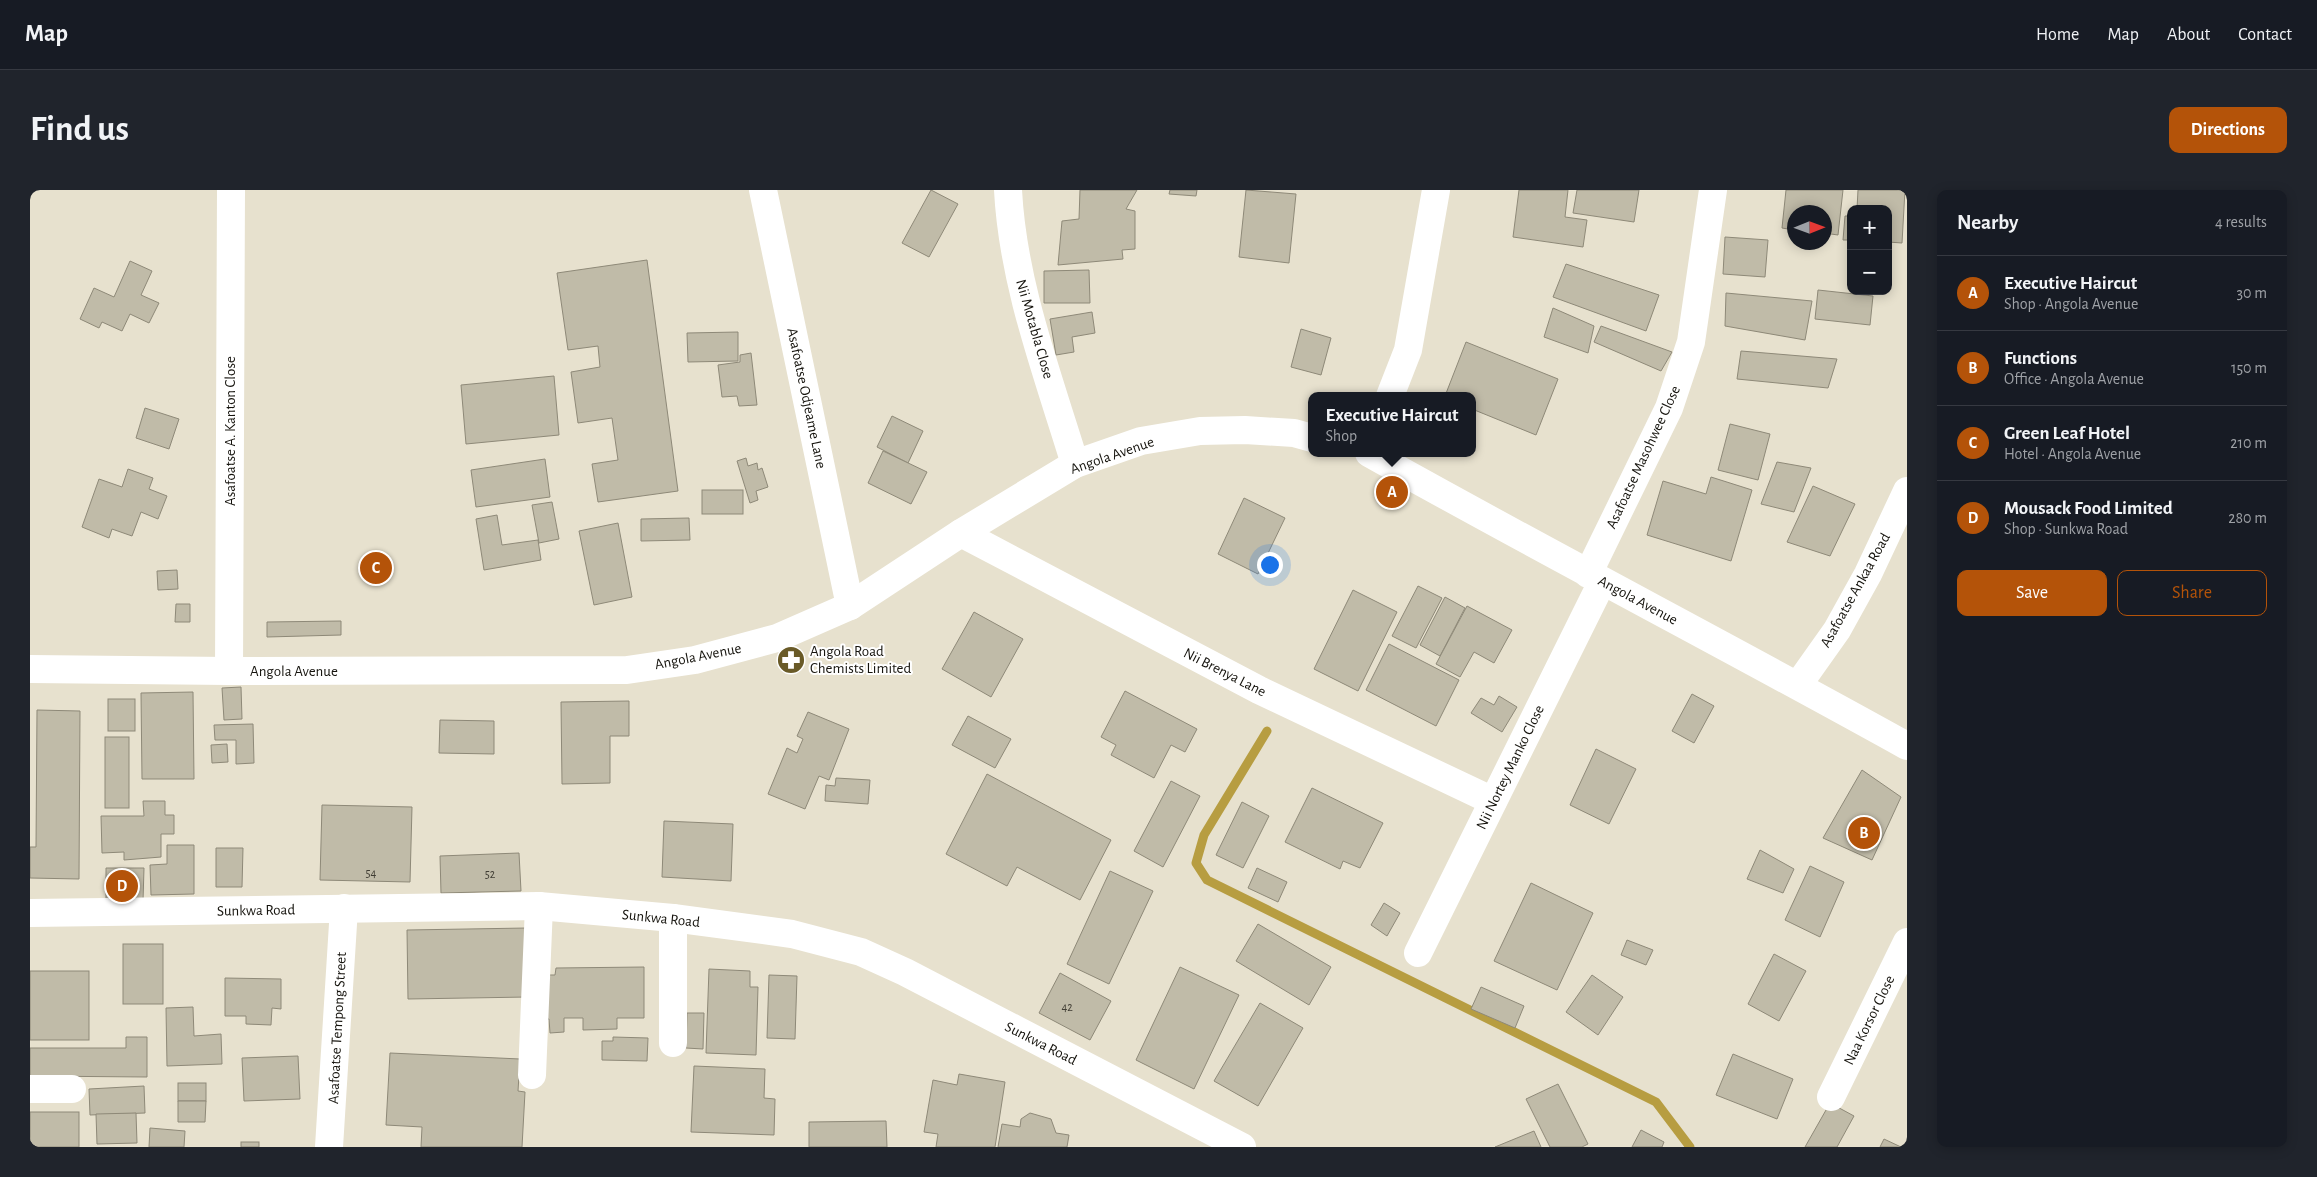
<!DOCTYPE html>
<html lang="en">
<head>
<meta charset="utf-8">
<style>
	body { margin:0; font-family:"Alegreya Sans",sans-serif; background:#20242c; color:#f1f3f6 }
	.controls { position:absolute; right:15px; top:15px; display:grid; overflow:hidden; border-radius:10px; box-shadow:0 2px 12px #0003 }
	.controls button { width:45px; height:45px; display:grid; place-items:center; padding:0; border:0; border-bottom:1px solid #363941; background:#171b24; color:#f1f3f6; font:25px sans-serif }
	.compass { position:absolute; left:1757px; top:15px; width:45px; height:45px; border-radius:50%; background:#171b24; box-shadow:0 2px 12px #0003; rotate:89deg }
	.you { position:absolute; left:1239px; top:374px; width:18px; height:18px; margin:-12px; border:4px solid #fff; border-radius:50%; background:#1a73e8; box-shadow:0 0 0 8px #1a73e833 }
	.badge { display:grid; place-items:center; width:32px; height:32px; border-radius:50%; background:#b45309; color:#fff; font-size:16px; font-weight:700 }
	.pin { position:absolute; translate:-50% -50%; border:2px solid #fff; box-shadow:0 1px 5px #0006 }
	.popup { position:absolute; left:1278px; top:202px; width:168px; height:65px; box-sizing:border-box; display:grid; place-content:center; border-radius:10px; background:#171b24; filter:drop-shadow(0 1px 4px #0005); font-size:16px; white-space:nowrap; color:#9ea1a6 }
	.popup b { font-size:19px; color:#f1f3f6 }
	.popup::after { content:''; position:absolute; left:50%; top:100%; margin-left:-10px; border:10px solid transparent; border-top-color:#171b24 }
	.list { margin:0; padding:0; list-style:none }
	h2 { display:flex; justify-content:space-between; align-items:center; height:65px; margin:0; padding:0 20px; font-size:21px }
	h2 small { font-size:16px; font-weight:400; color:#9ea1a6 }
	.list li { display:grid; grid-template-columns:32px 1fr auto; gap:15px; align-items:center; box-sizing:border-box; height:75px; padding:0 20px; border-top:1px solid #363941 }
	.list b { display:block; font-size:19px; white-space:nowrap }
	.list p { margin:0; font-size:16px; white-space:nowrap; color:#9ea1a6 }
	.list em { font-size:16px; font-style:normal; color:#9ea1a6 }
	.actions { display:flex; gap:10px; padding:15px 20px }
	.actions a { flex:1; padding:11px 0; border:1px solid #b45309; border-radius:10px; text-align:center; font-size:18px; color:#b45309 }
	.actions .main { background:#b45309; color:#fff }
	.map { position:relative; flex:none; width:1877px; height:957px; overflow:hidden; border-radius:10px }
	header { display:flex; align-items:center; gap:30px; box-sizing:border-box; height:70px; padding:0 25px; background:#171b24; border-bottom:1px solid #363941 }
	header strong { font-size:24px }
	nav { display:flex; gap:28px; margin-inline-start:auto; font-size:18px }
	.intro { display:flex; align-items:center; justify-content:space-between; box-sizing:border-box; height:120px; padding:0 30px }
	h1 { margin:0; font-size:35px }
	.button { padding:12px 22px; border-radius:10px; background:#b45309; color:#fff; font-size:18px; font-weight:700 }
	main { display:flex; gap:30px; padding:0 30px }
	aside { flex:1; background:#171b24; border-radius:10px; box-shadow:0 2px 12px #0003 }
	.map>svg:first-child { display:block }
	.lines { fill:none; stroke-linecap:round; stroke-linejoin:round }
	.stream { stroke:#b79d41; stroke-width:9 }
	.building { fill:#c0bba8; stroke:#8e8978 }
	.minor { stroke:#fff; stroke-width:28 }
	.labels { text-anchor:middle; stroke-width:4; stroke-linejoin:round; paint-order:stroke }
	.number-label { font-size:12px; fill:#403d34 }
	.street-label { font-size:15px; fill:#15130d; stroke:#fff }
	.poi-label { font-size:15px; fill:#15130d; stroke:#fff; text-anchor:start }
</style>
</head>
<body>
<header>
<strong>Map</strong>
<nav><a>Home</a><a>Map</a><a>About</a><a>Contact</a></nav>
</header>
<div class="intro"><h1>Find us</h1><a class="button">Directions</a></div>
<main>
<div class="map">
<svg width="1877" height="957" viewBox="0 0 1877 957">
	<rect width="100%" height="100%" fill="#e7e1ce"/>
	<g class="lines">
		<!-- stream -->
		<path class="stream" d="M1237 541 1174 645 1166 673 1177 690 1626 912 1660 957"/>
	</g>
	<!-- building -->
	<g class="building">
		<path d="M901 0 928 14 899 67 872 53Z"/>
		<path d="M1050 0H1107L1096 19 1105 21V59L1092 60 1093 69 1028 75 1032 31 1049 29Z"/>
		<path d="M1140 0H1167L1166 6 1139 4Z"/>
		<path d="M1216 0 1266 4 1259 73 1209 67Z"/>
		<path d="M1489 0H1538L1535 27 1557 30 1553 57 1483 47Z"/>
		<path d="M1547 0H1609L1604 32 1543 23Z"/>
		<path d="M1756 0H1813L1808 45 1794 43V22H1764V40L1752 38Z"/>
		<path d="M1828 0H1875L1872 53 1858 52V19H1827Z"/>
		<path d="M1815 26H1821V50H1813Z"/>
		<path d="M1695 47 1738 50 1735 87 1693 84Z"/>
		<path d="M617 70 648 301 568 312 562 274 588 270 582 228 548 233 541 182 570 177 568 156 538 160 527 83Z"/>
		<path d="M100 71 122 81 111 105 129 113 119 133 100 124 92 141 72 132 69 138 50 129 64 98 84 107Z"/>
		<path d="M1536 74 1629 105 1616 141 1523 107Z"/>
		<path d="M1059 80 1060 113H1014V81Z"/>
		<path d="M1788 100 1843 106 1840 135 1785 129Z"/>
		<path d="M1696 103 1782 111 1775 150 1695 136Z"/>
		<path d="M1523 118 1564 136 1558 163 1514 147Z"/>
		<path d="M1062 122 1065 143 1042 147 1044 162 1026 165 1020 129Z"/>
		<path d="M1571 136 1642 162 1631 181 1564 152Z"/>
		<path d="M1271 139 1301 148 1291 185 1261 177Z"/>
		<path d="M708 142V171L658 172 657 143Z"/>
		<path d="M1436 152 1528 189 1506 245 1442 219V206H1415Z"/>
		<path d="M1711 161 1807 169 1798 198 1707 189Z"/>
		<path d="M721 163 727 215 709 216 707 206 692 207 688 175 710 172V165Z"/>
		<path d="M524 186 529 245 436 254 431 195Z"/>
		<path d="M115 218 149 229 139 259 106 248Z"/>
		<path d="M862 226 893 241 878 273 847 257Z"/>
		<path d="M1700 234 1740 244 1728 290 1688 280Z"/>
		<path d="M853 261 897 282 881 314 838 293Z"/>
		<path d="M716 268 718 276 727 273 728 280 732 278 738 297 726 301 728 310 720 313 707 271Z"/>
		<path d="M515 269 520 307 446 317 441 280Z"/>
		<path d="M1747 272 1781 278 1764 322 1731 314Z"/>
		<path d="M98 279 123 288 119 299 137 306 128 329 111 322 102 346 82 339 79 348 52 337 69 289 92 297Z"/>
		<path d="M1681 287 1722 300 1701 371 1617 345 1633 291 1676 304Z"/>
		<path d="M1783 296 1825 314 1800 366 1757 352Z"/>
		<rect x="672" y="300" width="41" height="24"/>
		<path d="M1214 308 1255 328 1228 384 1188 364Z"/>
		<path d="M522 312 529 349 509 353 502 315Z"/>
		<path d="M467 325 472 355 508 350 511 370 454 380 446 329Z"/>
		<path d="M659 328 660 350 611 351V329Z"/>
		<path d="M588 333 602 407 564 415 549 341Z"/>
		<path d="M147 380 148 399 128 400 127 381Z"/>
		<path d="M1388 396 1412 408 1386 458 1362 446Z"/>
		<path d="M1323 400 1367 422 1328 501 1284 479Z"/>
		<path d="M1415 407 1435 418 1410 466 1390 455Z"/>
		<path d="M146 414H160V432H145Z"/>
		<path d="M1437 416 1482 440 1464 473 1444 462 1430 487 1406 474Z"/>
		<path d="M944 422 993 449 961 507 912 479Z"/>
		<path d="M311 431V445L237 447V432Z"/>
		<path d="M1359 454 1429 490 1406 536 1336 500Z"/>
		<path d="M211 497 212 529 194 530 192 498Z"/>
		<path d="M1095 501 1167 539 1155 562 1141 555 1124 588 1081 565 1086 555 1071 547Z"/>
		<path d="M163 502 164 589H112L111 503Z"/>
		<path d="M1662 504 1684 516 1664 553 1642 541Z"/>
		<path d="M1469 506 1487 517 1472 542 1441 523 1451 508 1464 515Z"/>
		<rect x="78" y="509" width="27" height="32"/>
		<path d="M599 511V546H580V593L532 594 531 512Z"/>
		<path d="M7 520 50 521 49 689 0 688V657H6Z"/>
		<path d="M778 522 819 539 799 590 789 586 775 619 738 604 757 558 767 563 773 549 767 546Z"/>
		<path d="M938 526 981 549 965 578 922 555Z"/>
		<path d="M410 530 464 531V564L409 563Z"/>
		<path d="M223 534 224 573 206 574V550H185L184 535Z"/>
		<rect x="75" y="547" width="24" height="71"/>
		<path d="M197 554 198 572 182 573 181 555Z"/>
		<path d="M1566 559 1606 579 1579 634 1540 615Z"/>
		<path d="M1832 580 1871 607 1842 670 1793 648Z"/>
		<path d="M957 584 1081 650 1050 710 987 677 977 696 916 664Z"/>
		<path d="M806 588 840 590 838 614 795 611 796 595 805 596Z"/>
		<path d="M1141 591 1170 606 1133 677 1104 661Z"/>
		<path d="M1282 598 1353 633 1330 678 1313 671 1310 679 1255 652Z"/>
		<path d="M113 611H135V625H144V644H131V667L94 670V662L72 663 71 626H114Z"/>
		<path d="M1212 612 1239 626 1213 678 1186 665Z"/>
		<path d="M292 615 382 617 380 692 290 690Z"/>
		<path d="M634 631 703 634 701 691 632 687Z"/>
		<path d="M137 655H164V704L121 705 120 675 137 674Z"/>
		<path d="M186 658H213L212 697H186Z"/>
		<path d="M1730 660 1764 679 1753 703 1717 689Z"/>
		<path d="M489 663 491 701 411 703 410 666Z"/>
		<path d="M1780 676 1814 692 1790 747 1755 730Z"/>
		<path d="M76 678H114L113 711H76Z"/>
		<path d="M1227 678 1257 692 1248 712 1218 698Z"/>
		<path d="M1080 681 1123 701 1079 794 1037 774Z"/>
		<path d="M1501 693 1563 723 1527 800 1464 771Z"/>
		<path d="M1354 713 1370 723 1357 746 1341 735Z"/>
		<path d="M1228 734 1301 777 1279 815 1206 771Z"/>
		<path d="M497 738 498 807 378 809 377 740Z"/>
		<path d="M1597 750 1623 760 1616 775 1591 765Z"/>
		<rect x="93" y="754" width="40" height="60"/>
		<path d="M1744 764 1776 781 1749 831 1718 814Z"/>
		<path d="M614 777V828H587V839L553 840V828H534V842L520 843 519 829H512V785H525L526 778Z"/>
		<path d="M1150 777 1209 805 1164 899 1106 870Z"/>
		<path d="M679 779 720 781V797H728L726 865 676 863Z"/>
		<rect x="0" y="781" width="59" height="69"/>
		<path d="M1030 783 1081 811 1060 850 1009 823Z"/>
		<path d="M739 785 767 786 765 849 737 848Z"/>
		<path d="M1562 785 1593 807 1568 845 1536 822Z"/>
		<path d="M195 788 251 789V819L242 818 241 835 216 834V826H195Z"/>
		<path d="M1451 797 1494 816 1485 838 1441 819Z"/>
		<path d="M1230 813 1273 838 1228 916 1184 891Z"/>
		<path d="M163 817 164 846 191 844 192 874 137 876 136 818Z"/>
		<path d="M657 823H674L673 859 656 858Z"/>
		<path d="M96 847H117V887L0 886V858H96Z"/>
		<path d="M583 847 618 848 617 871 572 870V851H583Z"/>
		<path d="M360 863 490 869 488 901 495 902 492 957H391L392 937 356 935Z"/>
		<path d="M1703 864 1763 889 1747 929 1686 905Z"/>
		<path d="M268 866 270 909 214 911 212 868Z"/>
		<path d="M664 876 735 879 734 908 745 909 744 945 661 942Z"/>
		<path d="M929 884 975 892 965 957H906L908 944 894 942 903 890 927 895Z"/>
		<rect x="148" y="893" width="28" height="18"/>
		<path d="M1528 894 1558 954 1552 957H1520L1496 909Z"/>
		<path d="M114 896 115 923 60 925 59 899Z"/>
		<path d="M148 911H176L175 932H148Z"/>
		<path d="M1800 913 1824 926 1807 957H1775Z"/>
		<rect x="0" y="922" width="49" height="35"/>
		<path d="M106 923 107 953 67 954 66 924Z"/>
		<path d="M1000 923 1021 929 1026 943 1039 945 1037 957H968L972 934 990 937 991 929Z"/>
		<path d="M856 931 857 957H779V932Z"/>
		<path d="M120 938 155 941 154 957H119Z"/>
		<path d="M1611 940 1634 952 1632 957H1602Z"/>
		<path d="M1504 941 1511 957H1465Z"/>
		<path d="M1854 949 1871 957H1850Z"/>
		<rect x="211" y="952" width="18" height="5"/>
	</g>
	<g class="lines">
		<!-- minor -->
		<g class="minor">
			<path d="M733 0 820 416"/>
			<path d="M978 0C983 95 1018 185 1045 274"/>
			<path d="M1360 206 1378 160 1406 0"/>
			<path d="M1339 263C1517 363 1699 457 1877 556"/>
			<path d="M931 343 1229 500 1463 611"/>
			<path d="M1558 384 1639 218 1661 152 1683 0"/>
			<path d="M0 479 199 481 597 480 665 470 747 448 820 416 931 343 1045 274 1111 251 1170 241 1215 240 1264 243 1282 248"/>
			<path d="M199 481 201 0"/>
			<path d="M1768 495 1807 440 1838 384 1877 301"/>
			<path d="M0 723 509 716 643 728 762 744 831 762 875 782 1212 957"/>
			<path d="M1388 763 1572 392"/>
			<path d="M643 853V728"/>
			<path d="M502 885 509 716"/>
			<path d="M0 899H42"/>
			<path d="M1801 907 1877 752"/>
			<path d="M299 957 314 718"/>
		</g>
	</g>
	<!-- icons -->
	<defs>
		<symbol id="pharmacy-disc" viewBox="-11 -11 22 22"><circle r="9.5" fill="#695a27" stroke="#fff"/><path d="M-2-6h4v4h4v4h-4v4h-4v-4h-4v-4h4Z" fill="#fff"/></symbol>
	</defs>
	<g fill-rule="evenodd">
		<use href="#pharmacy-disc" x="745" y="454" width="32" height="32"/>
	</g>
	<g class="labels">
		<!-- number labels -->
		<g class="number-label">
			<text x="341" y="687">54</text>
			<text x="460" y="688">52</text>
			<text x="1037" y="821">42</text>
		</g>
		<!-- street labels -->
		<g class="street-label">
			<text transform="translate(1005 139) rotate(74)" y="5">Nii Motabla Close</text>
			<text transform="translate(777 208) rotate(78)" y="5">Asafoatse Odjeame Lane</text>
			<text transform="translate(200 241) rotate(-90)" y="5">Asafoatse A. Kanton Close</text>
			<text transform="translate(1082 265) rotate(-19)" y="5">Angola Avenue</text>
			<text transform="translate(1613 267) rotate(-65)" y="5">Asafoatse Masohwee Close</text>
			<text transform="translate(1825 400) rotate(-61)" y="5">Asafoatse Ankaa Road</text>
			<text transform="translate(1608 410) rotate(28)" y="5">Angola Avenue</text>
			<text transform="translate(668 466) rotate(-11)" y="5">Angola Avenue</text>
			<text x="264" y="486">Angola Avenue</text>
			<text transform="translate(1195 482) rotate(27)" y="5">Nii Brenya Lane</text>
			<text transform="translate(1480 577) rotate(-64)" y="5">Nii Nortey Manko Close</text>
			<text transform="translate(226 720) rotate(-1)" y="5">Sunkwa Road</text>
			<text transform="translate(631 728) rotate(6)" y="5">Sunkwa Road</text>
			<text transform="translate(1839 830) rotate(-64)" y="5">Naa Korsor Close</text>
			<text transform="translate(307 838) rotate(-87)" y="5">Asafoatse Tempong Street</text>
			<text transform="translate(1011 853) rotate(27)" y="5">Sunkwa Road</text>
		</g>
		<!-- poi labels -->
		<g class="poi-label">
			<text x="780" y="466">Angola Road<tspan x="780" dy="17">Chemists Limited</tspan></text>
		</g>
	</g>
</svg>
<div class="controls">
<button>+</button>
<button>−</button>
</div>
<svg class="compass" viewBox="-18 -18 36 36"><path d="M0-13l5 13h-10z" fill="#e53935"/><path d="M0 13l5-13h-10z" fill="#9ea1a6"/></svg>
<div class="you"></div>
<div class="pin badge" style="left:1362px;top:302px">A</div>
<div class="popup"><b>Executive Haircut</b>Shop</div>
<div class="pin badge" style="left:1834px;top:643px">B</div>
<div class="pin badge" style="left:346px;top:378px">C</div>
<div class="pin badge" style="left:92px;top:696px">D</div>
</div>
<aside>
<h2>Nearby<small>4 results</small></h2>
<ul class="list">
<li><span class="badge">A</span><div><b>Executive Haircut</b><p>Shop · Angola Avenue</p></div><em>30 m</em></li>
<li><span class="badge">B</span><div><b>Functions</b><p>Office · Angola Avenue</p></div><em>150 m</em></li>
<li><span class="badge">C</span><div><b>Green Leaf Hotel</b><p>Hotel · Angola Avenue</p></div><em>210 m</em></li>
<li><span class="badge">D</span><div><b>Mousack Food Limited</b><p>Shop · Sunkwa Road</p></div><em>280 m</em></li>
</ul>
<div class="actions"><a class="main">Save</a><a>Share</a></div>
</aside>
</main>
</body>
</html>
